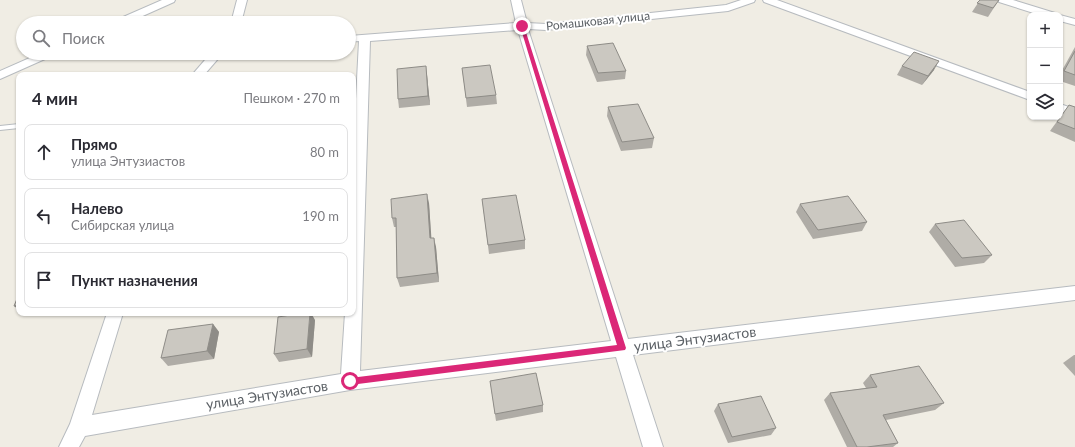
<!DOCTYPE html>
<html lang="ru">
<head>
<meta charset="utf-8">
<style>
	body { margin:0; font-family:Lato,sans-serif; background:#f7f7f7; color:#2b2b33 }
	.controls { position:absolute; right:12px; top:12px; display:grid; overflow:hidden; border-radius:8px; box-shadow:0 1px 3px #0004 }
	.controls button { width:36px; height:36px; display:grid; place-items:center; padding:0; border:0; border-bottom:1px solid #e1e1e2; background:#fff; color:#2b2b33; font:20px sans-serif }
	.stop { position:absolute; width:12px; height:12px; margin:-9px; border:3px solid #db2777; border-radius:50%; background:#fff }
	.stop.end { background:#db2777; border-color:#fff; box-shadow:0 1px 4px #0008 }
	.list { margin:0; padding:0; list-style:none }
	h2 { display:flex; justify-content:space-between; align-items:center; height:52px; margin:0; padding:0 16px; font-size:17px }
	h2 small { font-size:13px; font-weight:400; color:#7c7c81 }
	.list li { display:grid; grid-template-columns:26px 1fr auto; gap:12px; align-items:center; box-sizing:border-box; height:56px; margin:0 8px 8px; padding:0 8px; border:1px solid #e1e1e2; border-radius:8px }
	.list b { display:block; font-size:15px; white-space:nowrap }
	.list p { margin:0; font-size:13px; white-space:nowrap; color:#7c7c81 }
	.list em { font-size:13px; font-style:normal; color:#7c7c81 }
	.icon { flex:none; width:22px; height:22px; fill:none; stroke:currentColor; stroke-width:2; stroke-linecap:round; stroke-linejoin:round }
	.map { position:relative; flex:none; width:1075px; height:447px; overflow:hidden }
	.search { position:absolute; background:#fff; box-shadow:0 1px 3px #0004; left:16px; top:16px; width:340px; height:44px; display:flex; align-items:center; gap:10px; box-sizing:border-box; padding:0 14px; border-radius:22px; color:#7c7c81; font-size:15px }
	.panel { position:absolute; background:#fff; box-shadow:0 1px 3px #0004; left:16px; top:72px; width:340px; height:244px; border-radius:8px }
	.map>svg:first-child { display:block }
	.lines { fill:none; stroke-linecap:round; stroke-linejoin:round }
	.service-casing { stroke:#b7bbbf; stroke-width:2 }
	.minor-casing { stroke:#b7bbbf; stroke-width:2 }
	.service { fill:#fff; fill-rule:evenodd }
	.minor { fill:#fff; fill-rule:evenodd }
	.wall { fill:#afaca6 }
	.shaded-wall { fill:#8e8c87 }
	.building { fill:#cbc8c1; stroke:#8e8c87 }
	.route { fill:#db2777 }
	.labels { text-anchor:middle; stroke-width:4; stroke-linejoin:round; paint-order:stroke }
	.far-street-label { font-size:12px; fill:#5c6166; stroke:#fff }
	.street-label { font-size:14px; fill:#5c6166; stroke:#fff }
</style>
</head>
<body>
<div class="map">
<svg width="1075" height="447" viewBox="0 0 1075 447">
	<rect width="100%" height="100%" fill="#f0ede4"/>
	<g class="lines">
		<defs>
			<path id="service" d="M19 124V128L0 130V126Z"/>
			<g id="minor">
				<path d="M162 0H175L174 2 127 23H113L114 21Z"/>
				<path d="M237 0H247L241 23H231Z"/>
				<path d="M511 0H521L527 23 546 24 726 5 741 0H755L754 2 728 11 546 30 528 29 628 339 1075 286V300L633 355 663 447H643L616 357 350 390 85 436 79 447H59L70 424 107 313H123L92 415 341 374 345 313H353V157L359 41 349 42V36L516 23ZM518 30 611 341 360 371 370 41Z"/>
				<path d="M763 0H777L1030 92V100L764 2Z"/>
				<path d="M998 0H1013L1055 13 1056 15H1040L999 2Z"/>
				<path d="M1059 15H1060L1075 19V25L1060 21Z"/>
				<path d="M41 53H56L54 55 0 79V71Z"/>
				<path d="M211 53H223L204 75H192Z"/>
				<path d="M1060 104 1075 109V117L1060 112Z"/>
			</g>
		</defs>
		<!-- service casing -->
		<use href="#service" class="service-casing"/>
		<!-- minor casing -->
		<use href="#minor" class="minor-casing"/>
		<!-- service -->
		<use href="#service" class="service"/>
		<!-- minor -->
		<use href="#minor" class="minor"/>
	</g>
	<!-- wall -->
	<g class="wall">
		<path d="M980 0H999L988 17 972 12Z"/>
		<path d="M587 46 626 71 625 79 597 82 586 55Z"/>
		<path d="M1075 47V86L1060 81V74Z"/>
		<path d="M902 66 934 70 922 85 897 75Z"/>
		<path d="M462 68 496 95 497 104 467 107Z"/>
		<path d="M427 75 430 105 399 108 398 99Z"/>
		<path d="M1069 105 1075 107V142L1050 131Z"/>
		<path d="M608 107 654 138 652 148 621 151 607 116Z"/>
		<path d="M482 199 525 240V249L489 254Z"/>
		<path d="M429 203 431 238 436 247 439 282 400 287 397 278 396 227H394L392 218Z"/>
		<path d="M800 204 867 222 862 231 813 239 796 212Z"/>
		<path d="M935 224 992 255 984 263 955 267 929 232Z"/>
		<path d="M315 320 312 357 279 362 274 354Z"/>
		<path d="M213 324 219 332 214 359 168 366 161 358Z"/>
		<path d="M1074 355H1075V376L1063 363Z"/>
		<path d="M870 375 944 403 935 410 886 420 898 443 893 447H847L824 400 830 393 866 388 863 383Z"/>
		<path d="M490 381 543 405V412L496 421Z"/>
		<path d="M718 404 776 428 771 435 728 443 714 411Z"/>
	</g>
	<!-- shaded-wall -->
	<g class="shaded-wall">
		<path d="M939 61 934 70 922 85 928 76Z"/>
		<path d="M426 66 427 75 430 105 428 96Z"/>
		<path d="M427 194 429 203 432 247 430 238Z"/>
		<path d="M434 238 436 247 439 282 437 273Z"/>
		<path d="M19 305V310L14 306Z"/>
		<path d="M22 313H32L24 314Z"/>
		<path d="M310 313H311L315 320 312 357 307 349Z"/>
		<path d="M213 324 219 332 214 359 207 351Z"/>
	</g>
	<!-- building -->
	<g class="building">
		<path d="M980 0H999L993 8 977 3Z"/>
		<path d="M613 43 626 71 598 73 587 46Z"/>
		<path d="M1075 51V75L1064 71Z"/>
		<path d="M914 52 939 61 928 76 902 66Z"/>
		<path d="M490 65 496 95 466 98 462 68Z"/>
		<path d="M426 66 428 96 398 99 397 69Z"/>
		<path d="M139 74 138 75H125Z"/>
		<path d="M638 104 654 138 622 142 608 107Z"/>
		<path d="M1069 105 1075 107V129L1057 122Z"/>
		<path d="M427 194 430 238H434L437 273 397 278 396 218H392L391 199Z"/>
		<path d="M516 195 525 240 488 245 482 199Z"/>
		<path d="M848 196 867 222 818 230 800 204Z"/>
		<path d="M964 220 992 255 962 258 935 224Z"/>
		<path d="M19 294V305L14 306Z"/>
		<path d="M303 313H310L307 349 274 354 278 317Z"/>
		<path d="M213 324 207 351 161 358 168 330Z"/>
		<path d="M919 366 944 403 883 415 898 443 867 447H857L830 393 877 387 870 375Z"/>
		<path d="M536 373 543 405 495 414 490 381Z"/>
		<path d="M761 396 776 428 732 437 718 404Z"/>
	</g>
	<!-- route -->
	<path class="route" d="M522 24 524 26 626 348 625 350 350 385 347 384 346 381 350 378 617 345 520 26Z"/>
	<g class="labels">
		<!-- far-street labels -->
		<g class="far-street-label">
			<text transform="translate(598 21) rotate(-6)" y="4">Ромашковая улица</text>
		</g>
		<!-- street labels -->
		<g class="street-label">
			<text transform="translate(695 339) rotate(-7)" y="5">улица Энтузиастов</text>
			<text transform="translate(267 395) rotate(-9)" y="5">улица Энтузиастов</text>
		</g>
	</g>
</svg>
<div class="controls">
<button>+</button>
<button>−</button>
<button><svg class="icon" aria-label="layers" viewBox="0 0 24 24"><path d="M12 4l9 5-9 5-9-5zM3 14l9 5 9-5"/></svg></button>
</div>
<div class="stop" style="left:350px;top:381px"></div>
<div class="stop end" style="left:522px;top:26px"></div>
<div class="search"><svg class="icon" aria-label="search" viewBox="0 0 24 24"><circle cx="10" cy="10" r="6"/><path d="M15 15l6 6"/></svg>Поиск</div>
<section class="panel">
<h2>4 мин<small>Пешком · 270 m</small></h2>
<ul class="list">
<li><svg class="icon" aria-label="ahead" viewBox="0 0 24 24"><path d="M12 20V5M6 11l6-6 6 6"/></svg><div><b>Прямо</b><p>улица Энтузиастов</p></div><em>80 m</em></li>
<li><svg class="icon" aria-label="left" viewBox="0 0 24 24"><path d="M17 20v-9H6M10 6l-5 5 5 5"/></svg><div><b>Налево</b><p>Сибирская улица</p></div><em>190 m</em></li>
<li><svg class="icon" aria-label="arrive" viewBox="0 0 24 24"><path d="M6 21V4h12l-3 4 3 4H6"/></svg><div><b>Пункт назначения</b></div></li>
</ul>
</section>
</div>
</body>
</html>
